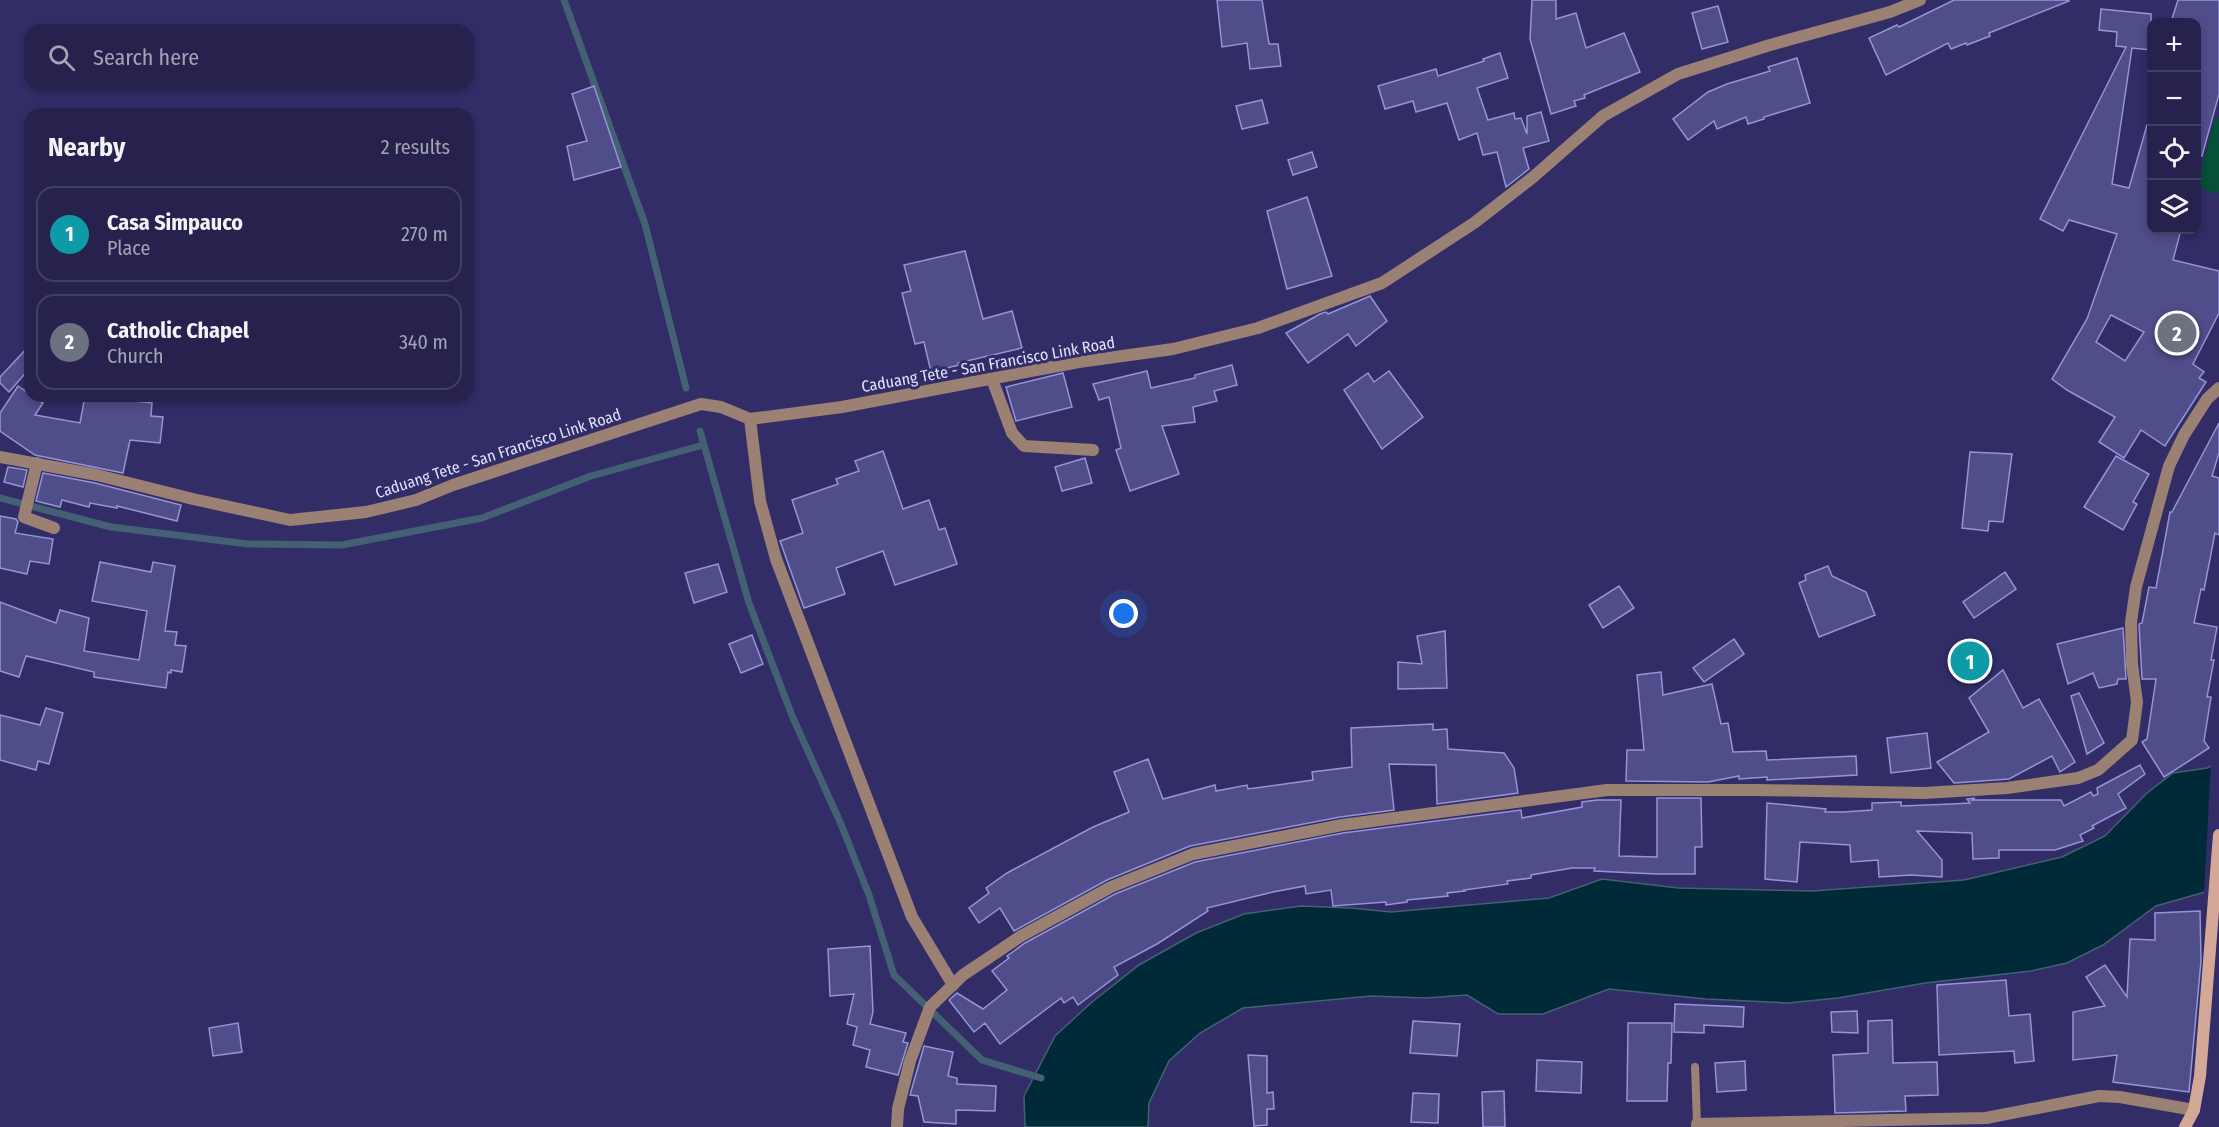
<!DOCTYPE html>
<html lang="en">
<head>
<meta charset="utf-8">
<style>
	body { margin:0; font-family:"Fira Sans Condensed",sans-serif; background:#2e2a54; color:#f1f3f6 }
	.controls { position:absolute; right:18px; top:18px; display:grid; overflow:hidden; border-radius:12px; box-shadow:0 3px 9px #0003 }
	.controls button { width:54px; height:54px; display:grid; place-items:center; padding:0; border:0; border-bottom:2px solid #423f65; background:#26224d; color:#f1f3f6; font:30px sans-serif }
	.you { position:absolute; left:1124px; top:614px; width:21px; height:21px; margin:-15px; border:4px solid #fff; border-radius:50%; background:#1a73e8; box-shadow:0 0 0 9px #1a73e833 }
	.badge { display:grid; place-items:center; width:39px; height:39px; border-radius:50%; background:#c8bb3b; color:#fff; font-size:20px; font-weight:700 }
	.pin { position:absolute; translate:-50% -50%; border:3px solid #fff; box-shadow:0 2px 6px #0006 }
	.list { margin:0; padding:0; list-style:none }
	h2 { display:flex; justify-content:space-between; align-items:center; height:78px; margin:0; padding:0 24px; font-size:26px }
	h2 small { font-size:20px; font-weight:400; color:#a4a4b6 }
	.list li { display:grid; grid-template-columns:39px 1fr auto; gap:18px; align-items:center; box-sizing:border-box; height:96px; margin:0 12px 12px; padding:0 12px; border:2px solid #423f65; border-radius:18px }
	.list b { display:block; font-size:22px; white-space:nowrap }
	.list p { margin:0; font-size:20px; white-space:nowrap; color:#a4a4b6 }
	.list em { font-size:20px; font-style:normal; color:#a4a4b6 }
	.icon { flex:none; width:33px; height:33px; fill:none; stroke:currentColor; stroke-width:2; stroke-linecap:round; stroke-linejoin:round }
	.map { position:relative; flex:none; width:2219px; height:1127px; overflow:hidden }
	.search { position:absolute; background:#26224d; box-shadow:0 3px 9px #0003; left:24px; top:24px; width:450px; height:66px; display:flex; align-items:center; gap:15px; box-sizing:border-box; padding:0 21px; border-radius:18px; color:#a4a4b6; font-size:22px }
	.panel { position:absolute; background:#26224d; box-shadow:0 3px 9px #0003; left:24px; top:108px; width:450px; height:294px; border-radius:18px }
	.map>svg:first-child { display:block }
	.green { fill:#055037 }
	.water { fill:#002a38; stroke:#436173; stroke-width:1.5 }
	.pier { fill:#322d67 }
	.lines { fill:none; stroke-linecap:round; stroke-linejoin:round }
	.stream { stroke:#436173; stroke-width:7 }
	.building { fill:#504d8b; stroke:#9494d7; stroke-width:1.5; fill-rule:evenodd }
	.service { stroke:#9b8074; stroke-width:8 }
	.minor { stroke:#9b8074; stroke-width:12 }
	.secondary { stroke:#d4a896; stroke-width:12 }
	.labels { text-anchor:middle; stroke-width:6; stroke-linejoin:round; paint-order:stroke }
	.street-label { font-size:16px; fill:#e0e1fe; stroke:#322d67 }
</style>
</head>
<body>
<div class="map">
<svg width="2219" height="1127" viewBox="0 0 2219 1127">
	<rect width="100%" height="100%" fill="#322d67"/>
	<!-- green -->
	<path class="green" d="M2215 117 2219 118V193L2197 188Z"/>
	<!-- water -->
	<path class="water" d="M2219 762V888L2156 906 2103 945 2067 963 2031 971 1925 983 1838 998 1788 1003 1706 999 1609 989 1543 1014H1498L1467 995 1426 998 1371 996 1243 1008 1200 1033 1169 1061 1149 1103 1148 1127H1025L1024 1096 1055 1036 1092 1002 1139 965 1196 933 1244 914 1301 906 1351 908 1391 912 1549 898 1602 879 1678 888 1812 891 1964 880 2062 857 2105 836 2147 793 2173 773 2207 768Z"/>
	<!-- pier -->
	<path class="pier" d="M2219 759V891L2204 894 2211 763Z"/>
	<g class="lines">
		<!-- stream -->
		<g class="stream">
			<path d="M564 0 645 224 686 388"/>
			<path d="M700 431 749 603 793 718 841 824 869 895 894 975 982 1060 1041 1078"/>
			<path d="M0 498 111 527 248 544 342 545 482 518 591 476 703 445"/>
		</g>
	</g>
	<!-- building -->
	<g class="building">
		<path d="M1217 0H1262L1269 44H1278L1281 66 1250 69 1247 43 1222 47Z"/>
		<path d="M1532 0H1556V19L1576 13 1586 48 1624 33 1640 72 1584 95 1585 98 1574 101 1576 106 1551 114 1530 39Z"/>
		<path d="M1954 0H2068L2069 1 1989 33 1990 36 1967 45 1966 43 1951 49 1948 43 1886 75 1869 38 1897 25 1899 27Z"/>
		<path d="M2178 0H2219V94L2202 156 2196 155V22H2171Z"/>
		<path d="M1718 6 1728 42 1702 49 1692 13Z"/>
		<path d="M2101 9 2151 14V50L2132 48 2112 184 2129 188 2147 125 2151 126V230H2181L2173 260 2219 271V313L2193 364 2204 372 2199 378 2206 382 2165 446 2141 430 2124 458 2099 442 2115 417 2067 390 2052 379 2087 319 2117 234 2069 220 2063 231 2040 219 2126 47 2116 46 2117 32 2099 30ZM2111 315 2144 332 2125 361 2096 342Z"/>
		<path d="M1500 53 1508 78 1477 88 1488 120 1514 113 1515 119 1521 118 1527 134V116L1541 112 1549 141 1523 148 1529 169 1506 187 1497 152 1483 155 1477 133 1459 140 1447 103 1416 112 1413 101 1385 109 1378 86 1436 69 1438 76 1484 61 1483 59Z"/>
		<path d="M1797 58 1810 103 1764 117V119L1748 124 1746 117 1717 129 1714 121 1688 140 1673 119 1708 92 1727 84 1770 71 1768 67Z"/>
		<path d="M594 86 621 167 574 180 567 146 587 141 572 94Z"/>
		<path d="M1262 100 1268 123 1242 129 1236 106Z"/>
		<path d="M1312 152 1317 167 1293 175 1288 160Z"/>
		<path d="M1307 197 1332 276 1287 289 1267 211Z"/>
		<path d="M965 251 983 319 1012 311 1022 348 958 363 959 365 931 372 924 342 915 344 902 293 911 291 904 265Z"/>
		<path d="M1370 296 1387 321 1356 346 1348 334 1308 363 1286 333 1320 314 1326 312 1328 314Z"/>
		<path d="M30 345V368L9 392 0 383V377Z"/>
		<path d="M1232 365 1237 385 1214 391 1217 401 1193 407 1195 422 1162 426 1179 474 1130 491 1116 450 1121 448 1109 397 1099 400 1093 384 1147 371 1151 388 1195 378V375Z"/>
		<path d="M1389 371 1423 417 1382 449 1344 390 1368 373 1374 382Z"/>
		<path d="M1063 373 1072 407 1016 421 1006 387Z"/>
		<path d="M18 386 30 394V396L43 403 35 415 80 423 85 396H137L136 401 152 403 151 416 163 417 160 443 130 440 123 473 35 455 0 431V413Z"/>
		<path d="M2219 423V453L2212 476 2219 478V535L2215 533 2204 590 2201 589 2194 623 2217 627 2211 660H2214L2207 697H2211L2204 741 2209 748 2164 777 2142 742 2147 739 2156 679H2142L2139 624 2142 623 2149 587 2156 588 2170 512H2172Z"/>
		<path d="M883 451 903 509 929 500 939 530 945 528 957 564 895 585 883 551 836 568 845 594 804 608 780 541 803 533 792 500 838 484 836 479 859 471 855 461Z"/>
		<path d="M1970 452 2012 454 2003 522 1989 521 1988 531 1962 528Z"/>
		<path d="M2116 456 2149 474 2133 502 2137 504 2123 530 2084 507Z"/>
		<path d="M1085 458 1092 483 1062 491 1055 467Z"/>
		<path d="M8 467 27 470 23 487 4 482Z"/>
		<path d="M43 473 95 483 181 505 177 521 117 506V508L90 503 89 507 62 500 60 507 36 501Z"/>
		<path d="M0 516 16 519 18 522 15 533 53 539 49 564 30 561 27 574 0 568Z"/>
		<path d="M100 562 151 572 153 562 175 566 165 631 177 632 175 645 186 646 182 672 171 670V673L168 672 166 688 94 677V672L26 656 19 677 0 671V602L56 623 60 610 89 618 84 651 139 660 147 611 92 601Z"/>
		<path d="M718 564 727 592 694 603 685 573Z"/>
		<path d="M1828 566 1832 576 1866 592 1875 615 1819 637 1799 583 1806 580 1805 575Z"/>
		<path d="M2005 572 2016 589 1974 618 1963 602Z"/>
		<path d="M1619 586 1634 608 1603 628 1589 605Z"/>
		<path d="M2123 628 2126 679H2118L2117 684 2099 688 2093 673 2068 684 2057 644Z"/>
		<path d="M1445 631 1447 688 1398 689V662L1422 664 1417 636Z"/>
		<path d="M752 635 763 664 741 673 729 644Z"/>
		<path d="M1734 639 1744 654 1704 682 1693 668Z"/>
		<path d="M2003 670 2023 708 2039 699 2075 762 2060 772 2052 756 2009 779 1954 783 1937 762 1989 732 1969 698Z"/>
		<path d="M1661 672 1663 695 1712 684 1721 724 1728 723 1733 752 1766 751 1767 760 1856 756 1857 775 1767 780V777L1739 779V776L1708 782 1626 781 1627 750H1644L1637 675Z"/>
		<path d="M2079 693 2104 743 2087 754 2071 696Z"/>
		<path d="M46 708 63 713 49 764 38 761 36 770 0 760V715L40 725Z"/>
		<path d="M1433 724V730L1447 729 1448 749 1504 753 1514 768 1518 793 1437 804 1436 765 1389 764 1394 810 1340 817 1190 846 1107 880 1014 931 1000 908 979 923 969 908 989 893 986 888 1007 873 1093 827 1129 812 1114 772 1148 759 1163 799 1215 785 1216 791 1247 785 1248 789 1313 780 1312 772 1352 767 1351 728Z"/>
		<path d="M1927 733 1931 768 1891 773 1887 738Z"/>
		<path d="M2140 765 2145 774 2118 794 2126 808 2092 826 2094 828 2080 835 2083 841 2055 850H1999V858L1973 859 1972 833 1917 831 1942 860V877L1911 875 1879 877 1878 860 1851 862 1850 845 1800 842 1797 882 1765 879 1767 803 1826 809 1825 812H1844L1872 810V803L1901 802V806L1952 804 1970 803 1967 799 1975 798 1972 800H2061L2064 806 2091 792 2093 796 2098 794 2097 788Z"/>
		<path d="M1657 798H1701L1702 847H1695V874H1657L1594 871 1595 868H1572L1531 875V878L1507 881 1508 884 1464 890 1465 891 1447 893 1448 896 1407 900V902L1386 905V902L1333 906 1331 890 1306 894 1305 886 1273 892 1207 908 1208 911 1157 944 1114 967 1118 975 1078 1005 1073 997 1064 1003 1061 998 1000 1044 985 1023 974 1032 949 1000 957 993 983 1009 1007 990 992 971 1009 958 1007 956 1025 943 1115 894 1195 862 1343 833 1521 810 1522 818 1582 807V802L1597 800H1621L1619 856 1657 857Z"/>
		<path d="M2200 911 2201 961 2189 1092 2113 1082 2117 1055 2073 1060V1012L2105 1006 2086 977 2105 965 2127 997 2130 939 2155 940V913Z"/>
		<path d="M870 946 873 1012 870 1024 906 1033 903 1042 908 1043 898 1075 866 1067 870 1050 853 1045 857 1027 847 1024 854 994 830 996 828 949Z"/>
		<path d="M2006 980 2009 1016 2030 1014 2034 1061 2015 1063 2014 1051 1939 1055 1937 985Z"/>
		<path d="M1675 1004 1744 1007 1743 1027 1704 1025V1033L1674 1032Z"/>
		<path d="M1857 1011 1858 1033 1832 1032 1831 1012Z"/>
		<path d="M1892 1020 1893 1063 1937 1062 1938 1095 1905 1096 1906 1111 1835 1113 1833 1055 1868 1053V1021Z"/>
		<path d="M1413 1021 1460 1024 1457 1056 1410 1053Z"/>
		<path d="M238 1023 242 1052 213 1056 209 1028Z"/>
		<path d="M1628 1023H1672L1671 1063H1668L1667 1101H1627Z"/>
		<path d="M924 1046 953 1052 948 1076 957 1078V1084L996 1086 995 1111 956 1110V1124L924 1122 918 1096 910 1095Z"/>
		<path d="M1248 1055 1267 1056V1093L1273 1092 1274 1109H1267V1125L1254 1126Z"/>
		<path d="M1537 1060 1582 1062 1581 1093 1536 1091Z"/>
		<path d="M1745 1061 1746 1090 1717 1092 1715 1063Z"/>
		<path d="M1504 1091 1505 1127H1483L1482 1092Z"/>
		<path d="M1413 1093 1439 1094 1438 1123 1411 1122Z"/>
	</g>
	<g class="lines">
		<!-- service -->
		<path class="service" d="M1695 1067 1697 1124"/>
		<!-- minor -->
		<g class="minor">
			<path d="M992 379 1012 433 1024 446 1093 450"/>
			<path d="M750 419 760 501 776 559 912 917 953 985"/>
			<path d="M0 457 97 475 193 499 290 520 366 512 416 500 453 485 701 404 721 407 750 419 842 407 1079 362 1173 349 1258 328 1382 283 1474 223 1532 178 1603 116 1678 74 1770 45 1890 12 1920 0"/>
			<path d="M37 463 24 517 54 528"/>
			<path d="M897 1127 898 1109 910 1061 930 1007 963 975 1021 936 1111 887 1193 854 1342 825 1607 790H1759L1924 793 2007 788 2078 778 2098 770 2132 740 2137 702 2132 664 2131 622 2136 587 2169 466 2184 435 2207 399 2219 388"/>
			<path d="M1697 1127V1124L1986 1118 2099 1096 2120 1097 2194 1110"/>
		</g>
		<!-- secondary -->
		<path class="secondary" d="M2185 1127 2194 1110 2200 1076 2219 835"/>
	</g>
	<g class="labels">
		<!-- street labels -->
		<g class="street-label">
			<text transform="translate(988 364) rotate(-10)" y="6">Caduang Tete - San Francisco Link Road</text>
			<text transform="translate(498 453) rotate(-18)" y="6">Caduang Tete - San Francisco Link Road</text>
		</g>
	</g>
</svg>
<div class="controls">
<button>+</button>
<button>−</button>
<button><svg class="icon" aria-label="locate" viewBox="0 0 24 24"><circle cx="12" cy="12" r="6"/><path d="M12 2v4M12 18v4M2 12h4M18 12h4"/></svg></button>
<button><svg class="icon" aria-label="layers" viewBox="0 0 24 24"><path d="M12 4l9 5-9 5-9-5zM3 14l9 5 9-5"/></svg></button>
</div>
<div class="you"></div>
<div class="pin badge" style="left:1970px;top:661px;background:#0f9aa8">1</div>
<div class="pin badge" style="left:2177px;top:333px;background:#6b7280">2</div>
<div class="search"><svg class="icon" aria-label="search" viewBox="0 0 24 24"><circle cx="10" cy="10" r="6"/><path d="M15 15l6 6"/></svg>Search here</div>
<section class="panel">
<h2>Nearby<small>2 results</small></h2>
<ul class="list">
<li><span class="badge" style="background:#0f9aa8">1</span><div><b>Casa Simpauco</b><p>Place</p></div><em>270 m</em></li>
<li><span class="badge" style="background:#6b7280">2</span><div><b>Catholic Chapel</b><p>Church</p></div><em>340 m</em></li>
</ul>
</section>
</div>
</body>
</html>
